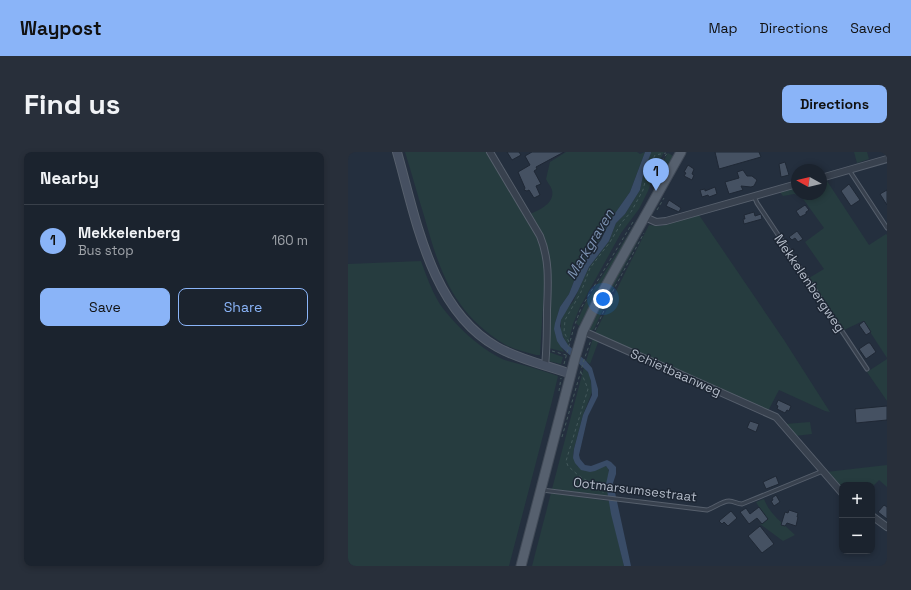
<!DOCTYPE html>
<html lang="en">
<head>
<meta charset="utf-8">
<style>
	body { margin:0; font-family:"Space Grotesk",sans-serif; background:#282f3a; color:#f1f3f6 }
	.controls { position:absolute; right:12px; bottom:12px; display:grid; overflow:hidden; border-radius:8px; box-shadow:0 2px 6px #0003 }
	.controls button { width:36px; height:36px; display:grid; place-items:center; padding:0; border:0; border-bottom:1px solid #39404a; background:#1b232e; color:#f1f3f6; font:20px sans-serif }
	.compass { position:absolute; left:443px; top:12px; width:36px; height:36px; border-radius:50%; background:#1b232e; box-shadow:0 2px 6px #0003; rotate:278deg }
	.you { position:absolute; left:255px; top:147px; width:14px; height:14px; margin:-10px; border:3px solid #fff; border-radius:50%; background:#1a73e8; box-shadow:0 0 0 6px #1a73e833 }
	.badge { display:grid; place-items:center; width:26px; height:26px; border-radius:50%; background:#8ab4f8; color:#111; font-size:13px; font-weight:700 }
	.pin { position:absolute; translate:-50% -33px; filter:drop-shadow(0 1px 2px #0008) }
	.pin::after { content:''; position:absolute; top:21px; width:14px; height:12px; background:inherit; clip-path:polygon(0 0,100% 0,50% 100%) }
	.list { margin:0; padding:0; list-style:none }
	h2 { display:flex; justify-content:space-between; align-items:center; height:52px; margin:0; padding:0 16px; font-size:17px }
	h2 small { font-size:13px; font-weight:400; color:#a0a4aa }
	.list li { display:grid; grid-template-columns:26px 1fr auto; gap:12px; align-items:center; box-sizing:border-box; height:72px; padding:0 16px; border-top:1px solid #39404a }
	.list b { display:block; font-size:15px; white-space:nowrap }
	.list p { margin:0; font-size:13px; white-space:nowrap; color:#a0a4aa }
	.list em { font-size:13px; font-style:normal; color:#a0a4aa }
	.actions { display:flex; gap:8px; padding:12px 16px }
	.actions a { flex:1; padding:9px 0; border:1px solid #8ab4f8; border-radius:8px; text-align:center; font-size:14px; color:#8ab4f8 }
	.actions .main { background:#8ab4f8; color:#111 }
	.map { position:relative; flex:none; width:539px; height:414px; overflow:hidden; border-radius:8px }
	header { display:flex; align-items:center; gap:24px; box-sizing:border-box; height:56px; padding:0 20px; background:#8ab4f8; color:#111 }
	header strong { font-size:19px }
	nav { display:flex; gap:22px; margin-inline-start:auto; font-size:14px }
	.intro { display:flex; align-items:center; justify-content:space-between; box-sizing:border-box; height:96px; padding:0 24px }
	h1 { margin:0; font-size:28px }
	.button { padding:10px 18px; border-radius:8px; background:#8ab4f8; color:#111; font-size:14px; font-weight:700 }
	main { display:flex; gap:24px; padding:0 24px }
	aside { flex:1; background:#1b232e; border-radius:8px; box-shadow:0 2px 6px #0003 }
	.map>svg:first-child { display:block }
	.green { fill:#263c3f }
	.water { fill:#394c67 }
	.building { fill:#455162; stroke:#1f2835 }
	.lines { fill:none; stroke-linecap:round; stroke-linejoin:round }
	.service-casing { stroke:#565f6c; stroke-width:5 }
	.minor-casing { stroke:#565f6c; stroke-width:8 }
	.secondary-casing { stroke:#565f6c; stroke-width:10 }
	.primary-casing { stroke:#414a57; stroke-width:11 }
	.path { stroke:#44595c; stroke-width:1; stroke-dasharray:3 3; stroke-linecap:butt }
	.service { stroke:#38414e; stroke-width:3 }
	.minor { stroke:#38414e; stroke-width:6 }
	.secondary { stroke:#465061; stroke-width:8 }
	.primary { stroke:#56606e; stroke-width:9 }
	.labels { text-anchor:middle; stroke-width:3; stroke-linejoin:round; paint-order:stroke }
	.street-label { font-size:13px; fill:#b4bcc9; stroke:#1d2633 }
	.water-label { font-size:14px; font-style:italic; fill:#7c92b1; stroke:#1d2633 }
</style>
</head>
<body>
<header>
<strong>Waypost</strong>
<nav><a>Map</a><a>Directions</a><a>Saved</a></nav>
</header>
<div class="intro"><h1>Find us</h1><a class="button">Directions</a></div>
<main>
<aside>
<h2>Nearby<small></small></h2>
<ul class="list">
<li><span class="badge">1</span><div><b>Mekkelenberg</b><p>Bus stop</p></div><em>160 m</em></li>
</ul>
<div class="actions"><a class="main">Save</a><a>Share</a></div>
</aside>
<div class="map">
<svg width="539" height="414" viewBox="0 0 539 414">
	<rect width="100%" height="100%" fill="#242f3e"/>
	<!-- green -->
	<g class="green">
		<path d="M57 0H142L194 94 197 122 192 203H188C177 200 165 197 156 192 106 161 92 121 77 67 70 45 64 22 57 0Z"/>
		<path d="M218 0H289L292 2 297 0 282 40 263 67 252 88 238 107 228 124 221 142 212 155 207 171 213 195 216 200 201 196 202 122 190 76 182 62C192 58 207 51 204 38 203 34 199 30 198 27L202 10Z"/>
		<path d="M303 0H316L310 12 300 39 291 57 273 81 232 155 225 172 220 193 213 181V168L219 156 225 150 241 115 261 89 268 71 277 62 292 38 296 19Z"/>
		<path d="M506 0H519L521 7 509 11Z"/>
		<path d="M320 1 327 5 306 39 314 12Z"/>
		<path d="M477 26 521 93 538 82 539 83V206L515 169 496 178 461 126 476 117 457 90 476 76 453 44 446 42 435 44 432 40 449 35V42H473V28Z"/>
		<path d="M351 63 436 188 482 260 477 259 431 238 420 259 247 181 301 73 313 74Z"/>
		<path d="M289 68V70L231 174 228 171 238 150Z"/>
		<path d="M296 73 289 91 266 134 246 177 243 179 241 176 251 152Z"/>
		<path d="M73 109C78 123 83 137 90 149 102 169 137 202 160 209 176 213 193 218 210 224L204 249 161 414H0V112Z"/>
		<path d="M245 186 251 188 242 212 238 209Z"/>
		<path d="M201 200 215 205 213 212 200 209Z"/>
		<path d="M539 207V249L519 220Z"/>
		<path d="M236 215 242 223 244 240 235 263 226 297 225 302 230 315H253L258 314 260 316 261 321 258 332 260 344 204 337Z"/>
		<path d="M462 270 464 282 447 284 437 272Z"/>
		<path d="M539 313V335L531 328 524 335V333H494V339L478 320Z"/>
		<path d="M203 341 261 349 276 414H184Z"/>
		<path d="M416 347C422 363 435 371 447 383L435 389 412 372 417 369 414 360 408 350Z"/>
	</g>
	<!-- water -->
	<path class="water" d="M297 0H303V1L296 19 292 38 277 62 268 71 261 89 241 115 230 139 213 168 212 174 215 185 220 193 238 209 244 216 250 237V244L240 264 231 303 232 307 237 313 243 314 259 308 263 310 268 315V322L265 331 283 414H276L263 362 258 332 261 318 258 314 247 319 242 320 233 318 227 311 225 306 226 297 235 263 244 243 243 229 240 220 213 195 209 189 206 177 207 171 212 155 221 142 228 124 239 107 253 88 263 67 282 40Z"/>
	<!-- building -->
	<g class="building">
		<path d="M159 0H171L173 3 164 8Z"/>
		<path d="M184 0H216L188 15 189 17 186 19 193 32 188 34 192 43 186 46 181 38 179 39 176 38 177 36 170 20 182 13 177 4Z"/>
		<path d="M367 0H411L413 5 371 17Z"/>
		<path d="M437 10 441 23 433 25 431 12Z"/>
		<path d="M340 13 346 17 344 22 346 23 344 28 336 24 338 21 336 20Z"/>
		<path d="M395 18 399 24H404L409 28 406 34 403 35 393 34 395 38 381 42 377 30 391 26 389 20Z"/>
		<path d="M501 32 512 48 503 54 493 39Z"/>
		<path d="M367 35 369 42 361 45 360 43 354 45 352 38 357 37V39Z"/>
		<path d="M539 38V53L532 42Z"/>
		<path d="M321 48 333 56 331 60 318 54Z"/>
		<path d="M457 53 461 58 458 60V62L452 65 448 59Z"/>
		<path d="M406 60 407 64 413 62 414 67 396 72 395 67H397L396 63Z"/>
		<path d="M449 79 455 87 450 90 447 86 444 88 441 85Z"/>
		<path d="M516 169 523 180 518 183 511 173Z"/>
		<path d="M520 191H522L528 200 518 207 511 197Z"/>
		<path d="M430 248 443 254 441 259 439 258 437 261 429 257 430 254 428 253Z"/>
		<path d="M539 254V268L508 271 507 257Z"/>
		<path d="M402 269 411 272 408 280 399 276Z"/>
		<path d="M428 324 431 332 418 337 415 330Z"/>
		<path d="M428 343 432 350 426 354 423 349 425 348 424 346Z"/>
		<path d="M536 353 539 355V367L530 360Z"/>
		<path d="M411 355 420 367 414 372 409 366 401 372 392 360 398 356 402 362Z"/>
		<path d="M441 358 450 361 449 365H450L448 374 439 371 437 374 433 373 437 360 440 361Z"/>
		<path d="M383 359 389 366 380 374 376 370 374 372 371 369Z"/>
		<path d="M412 374 426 392 414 401 400 384Z"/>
	</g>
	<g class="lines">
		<defs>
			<g id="service">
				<path d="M502 17 503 21 539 76"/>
				<path d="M406 44 409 51 519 217"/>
				<path d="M194 338 359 358C366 356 374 349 381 349 386 349 389 352 394 352L475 319"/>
			</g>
			<g id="minor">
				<path d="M142 0 192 84C202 108 200 133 199 158 199 177 199 195 197 214"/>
				<path d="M473 26 539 7"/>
				<path d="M297 65 308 70 318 69 449 32"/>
				<path d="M235 179 428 265 494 341"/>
				<path d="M524 364 539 375"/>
			</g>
			<path id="secondary" d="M49 0C68 67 83 158 149 195 172 208 198 213 223 222"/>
			<path id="primary" d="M173 414 227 206 235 179 249 150 333 0"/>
		</defs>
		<!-- service casing -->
		<use href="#service" class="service-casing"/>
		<!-- minor casing -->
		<use href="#minor" class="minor-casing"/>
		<!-- secondary casing -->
		<use href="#secondary" class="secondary-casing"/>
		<!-- primary casing -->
		<use href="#primary" class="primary-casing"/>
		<!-- path -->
		<g class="path">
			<path d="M306 32 315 7 320 0"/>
			<path d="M309 58 316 46"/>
			<path d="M247 178 266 137 296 81"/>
			<path d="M221 190 216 180 217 168 233 140 242 116 262 90 274 70 283 60 295 38 300 18 307 3 318 1"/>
			<path d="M204 199 218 203"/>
			<path d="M216 212 226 175 233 156 285 70"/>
			<path d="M233 220 240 237 218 309 220 314 231 324 255 338V341"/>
			<path d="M211 239 213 226"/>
			<path d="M214 285 236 208 243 188"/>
		</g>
		<!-- service -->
		<use href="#service" class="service"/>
		<!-- minor -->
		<use href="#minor" class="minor"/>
		<!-- secondary -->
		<use href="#secondary" class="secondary"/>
		<!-- primary -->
		<use href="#primary" class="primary"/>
	</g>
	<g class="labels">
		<!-- street labels -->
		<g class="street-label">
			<text transform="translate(462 131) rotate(56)" y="5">Mekkelenbergweg</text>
			<text transform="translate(328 220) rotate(24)" y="5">Schietbaanweg</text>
			<text transform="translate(287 337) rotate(7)" y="5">Ootmarsumsestraat</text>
		</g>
		<!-- water labels -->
		<g class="water-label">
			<text transform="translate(242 92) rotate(-59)" y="5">Markgraven</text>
		</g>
	</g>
</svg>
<div class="controls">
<button>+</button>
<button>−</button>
</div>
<svg class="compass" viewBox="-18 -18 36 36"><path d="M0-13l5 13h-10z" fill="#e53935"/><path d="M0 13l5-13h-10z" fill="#a0a4aa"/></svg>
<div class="you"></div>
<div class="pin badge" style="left:308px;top:39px">1</div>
</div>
</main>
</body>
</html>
